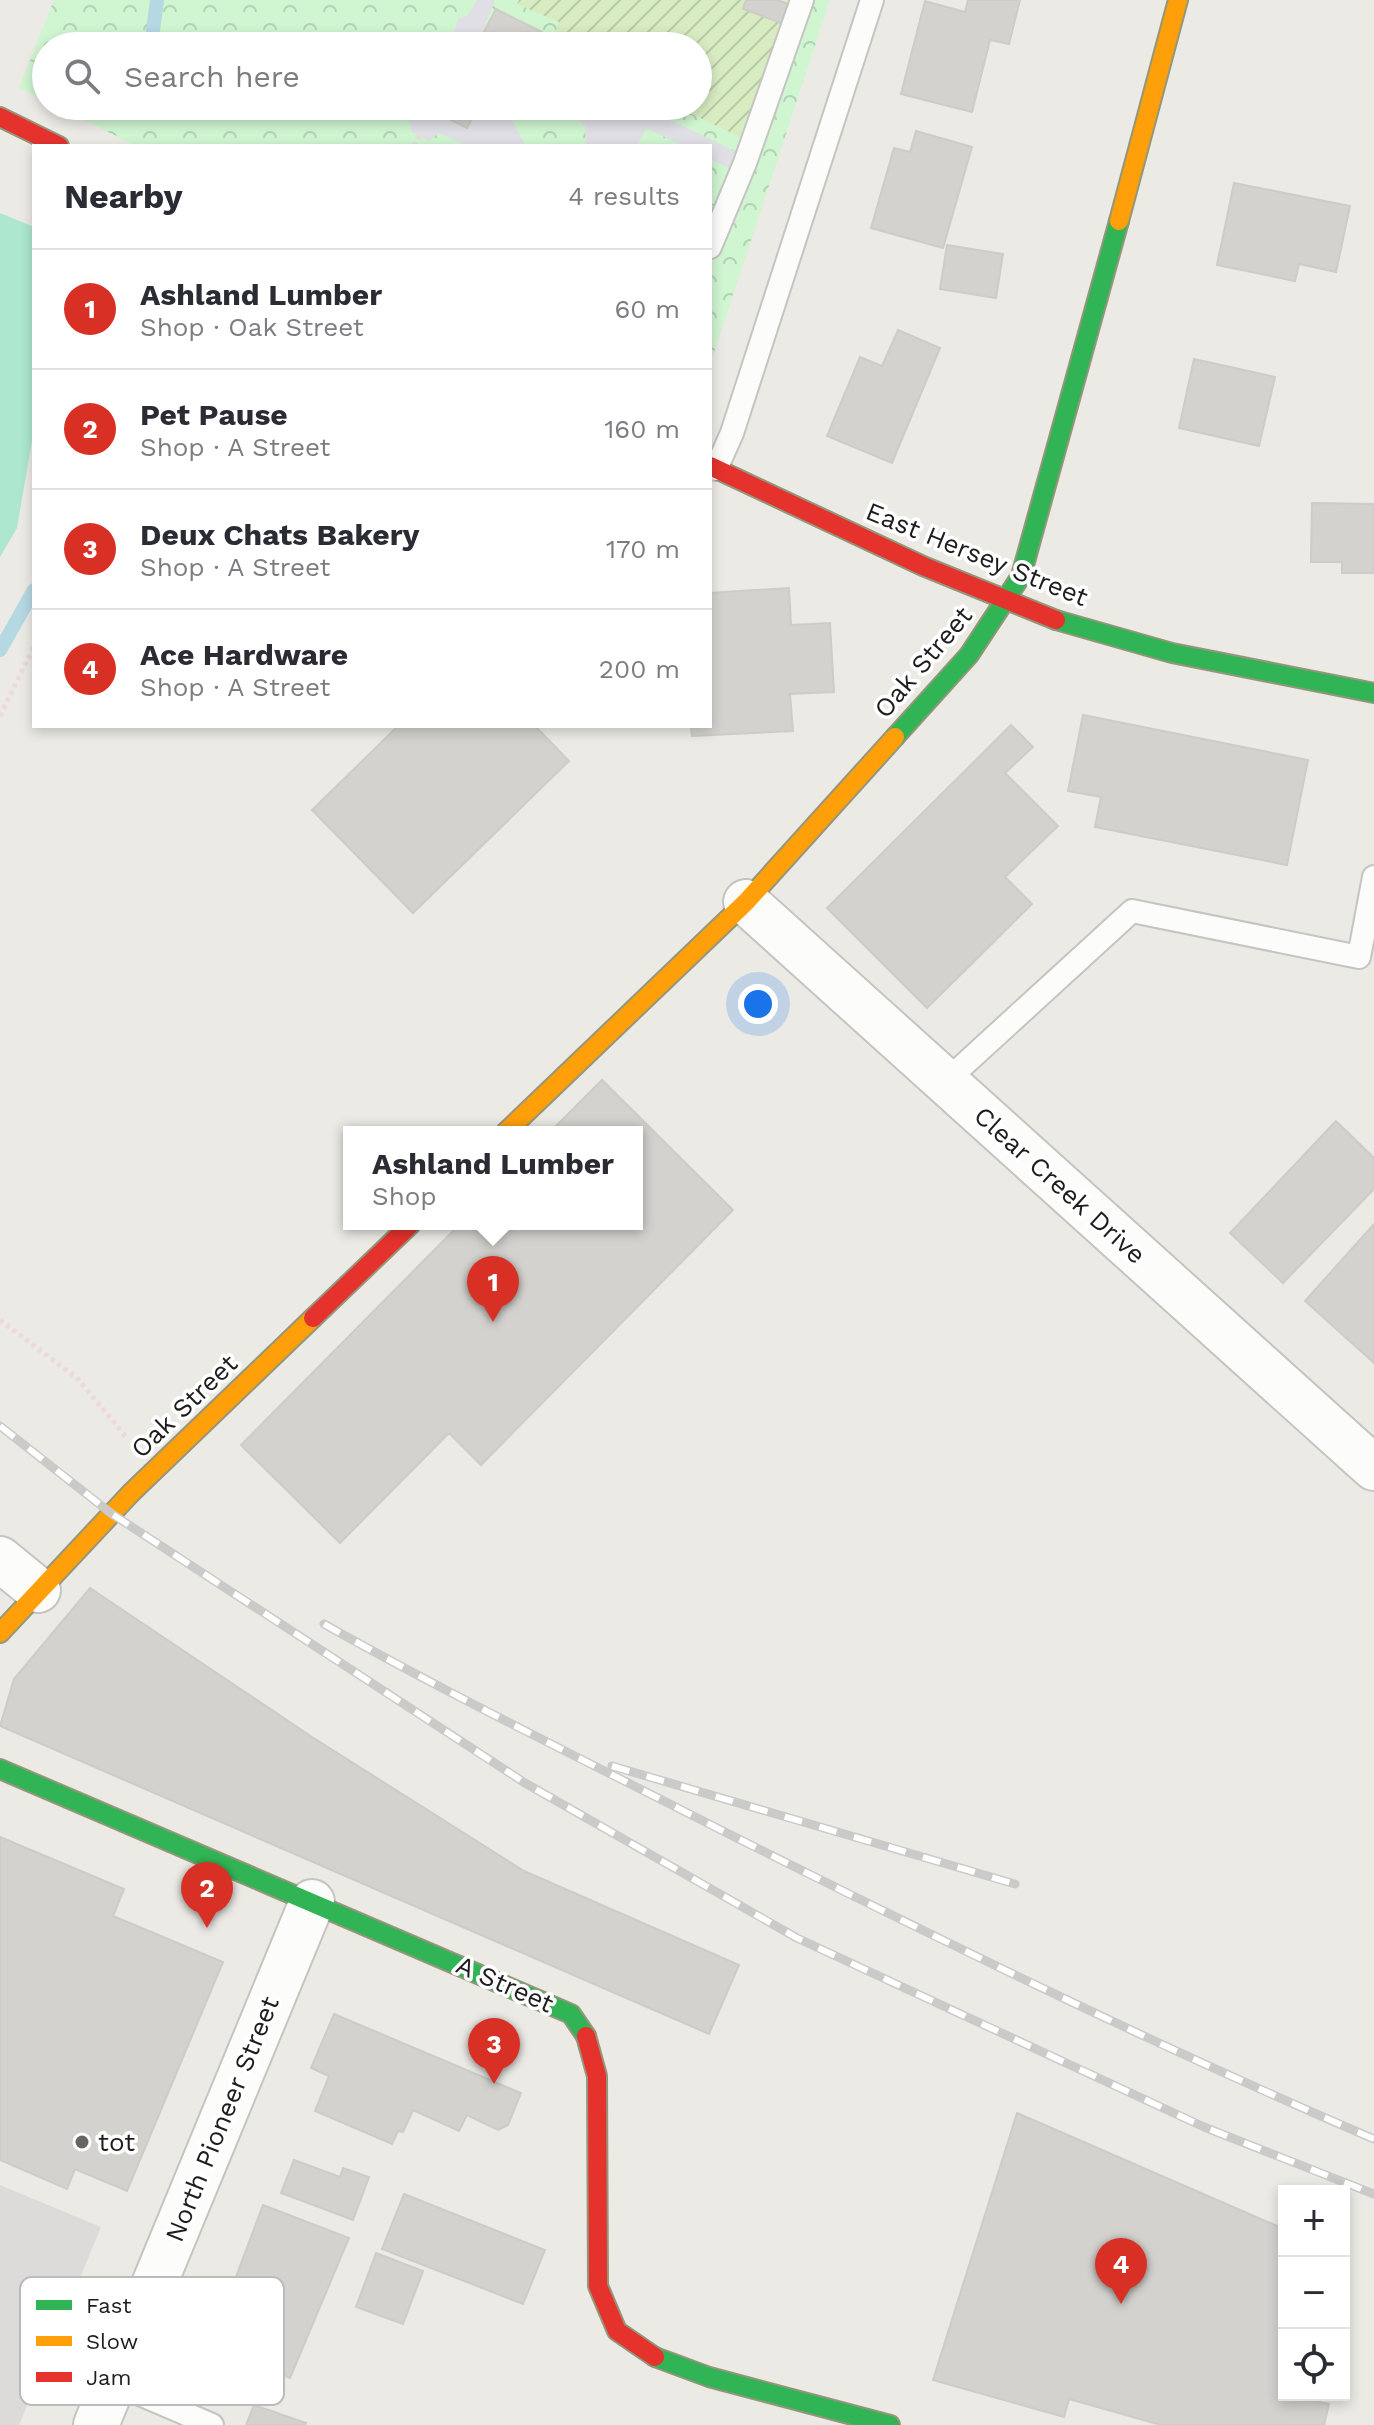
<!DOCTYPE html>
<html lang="en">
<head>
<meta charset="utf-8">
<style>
	body { margin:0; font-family:"Work Sans",sans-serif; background:#f2f2f3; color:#2b2b33 }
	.controls { position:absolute; right:24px; bottom:24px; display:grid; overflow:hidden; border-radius:0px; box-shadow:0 4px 12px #0003 }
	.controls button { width:72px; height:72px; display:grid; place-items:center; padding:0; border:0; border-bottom:2px solid #e1e1e2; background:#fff; color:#2b2b33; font:40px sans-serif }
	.you { position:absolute; left:758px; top:1004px; width:28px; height:28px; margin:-20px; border:6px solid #fff; border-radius:50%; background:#1a73e8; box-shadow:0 0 0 12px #1a73e833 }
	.badge { display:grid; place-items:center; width:52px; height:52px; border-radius:50%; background:#d93025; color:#fff; font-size:26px; font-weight:700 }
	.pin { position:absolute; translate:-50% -66px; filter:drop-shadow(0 2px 4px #0008) }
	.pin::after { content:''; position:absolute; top:42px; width:28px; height:24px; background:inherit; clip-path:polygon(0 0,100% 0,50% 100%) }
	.popup { position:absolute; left:343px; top:1126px; width:300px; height:104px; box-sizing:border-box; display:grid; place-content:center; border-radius:0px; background:#fff; filter:drop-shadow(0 2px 6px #0005); font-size:26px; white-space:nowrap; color:#7c7c81 }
	.popup b { font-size:30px; color:#2b2b33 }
	.popup::after { content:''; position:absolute; left:50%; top:100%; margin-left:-16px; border:16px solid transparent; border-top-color:#fff }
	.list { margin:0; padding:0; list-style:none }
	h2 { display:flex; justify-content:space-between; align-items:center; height:104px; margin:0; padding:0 32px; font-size:34px }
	h2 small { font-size:26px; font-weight:400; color:#7c7c81 }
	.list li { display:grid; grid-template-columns:52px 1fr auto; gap:24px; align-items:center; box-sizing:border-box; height:120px; padding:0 32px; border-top:2px solid #e1e1e2 }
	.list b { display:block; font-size:30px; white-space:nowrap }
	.list p { margin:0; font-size:26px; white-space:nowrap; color:#7c7c81 }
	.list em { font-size:26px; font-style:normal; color:#7c7c81 }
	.icon { flex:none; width:44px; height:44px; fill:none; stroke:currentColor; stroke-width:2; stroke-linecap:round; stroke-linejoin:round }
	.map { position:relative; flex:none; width:1374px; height:2425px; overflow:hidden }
	.search { position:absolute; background:#fff; box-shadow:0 4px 12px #0003; left:32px; top:32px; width:680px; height:88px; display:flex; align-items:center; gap:20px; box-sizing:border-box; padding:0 28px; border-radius:44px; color:#7c7c81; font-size:30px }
	.panel { position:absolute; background:#fff; box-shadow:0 4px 12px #0003; left:32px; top:144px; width:680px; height:584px; border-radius:0px }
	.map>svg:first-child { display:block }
	.park { fill:url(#park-crowns) }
	.garden { fill:url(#garden-furrows) }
	.pitch { fill:#ade7ce }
	.parking { fill:#dcdbd9 }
	.plaza { fill:#e0dfe5 }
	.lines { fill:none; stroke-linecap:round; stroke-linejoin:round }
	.stream { stroke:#b5d8e2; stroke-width:14 }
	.building { fill:#d4d2ce; stroke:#cfcbc6; stroke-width:2 }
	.lane-casing { stroke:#c4c4c1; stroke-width:26 }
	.street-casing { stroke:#c4c4c1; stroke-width:48 }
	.fast-casing { stroke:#94967c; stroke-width:22 }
	.slow-casing { stroke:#94967c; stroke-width:22 }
	.jam-casing { stroke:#94967c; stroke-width:22 }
	.path { stroke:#ebdad7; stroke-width:5; stroke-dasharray:4 4; stroke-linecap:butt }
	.lane { stroke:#fcfcfb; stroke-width:22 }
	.street { stroke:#fcfcfb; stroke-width:44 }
	.fast { stroke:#30b455; stroke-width:18 }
	.slow { stroke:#ff9f0a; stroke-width:18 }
	.jam { stroke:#e5322d; stroke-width:18 }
	.rail-casing { stroke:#cacac9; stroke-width:9 }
	.rail { stroke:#fff; stroke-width:6; stroke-dasharray:18; stroke-linecap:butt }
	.poi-dot { fill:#656563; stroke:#fff; stroke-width:3 }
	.labels { text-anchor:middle; stroke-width:7; stroke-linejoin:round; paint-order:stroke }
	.street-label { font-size:26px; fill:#1d1d1d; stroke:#fff }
	.poi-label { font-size:26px; fill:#1d1d1d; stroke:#fff; text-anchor:start }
	.key { fill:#fff; stroke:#bbb; stroke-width:2 }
	.key-label { font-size:22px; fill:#1d1d1d }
</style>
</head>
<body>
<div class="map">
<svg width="1374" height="2425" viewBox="0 0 1374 2425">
	<defs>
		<pattern id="park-crowns" width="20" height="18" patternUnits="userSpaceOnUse" patternTransform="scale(2)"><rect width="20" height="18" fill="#d0f5d1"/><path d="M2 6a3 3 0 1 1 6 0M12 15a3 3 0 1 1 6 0" fill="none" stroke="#b2d2b3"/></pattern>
		<pattern id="garden-furrows" width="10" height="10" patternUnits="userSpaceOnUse" patternTransform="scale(2)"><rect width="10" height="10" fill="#d8ecc1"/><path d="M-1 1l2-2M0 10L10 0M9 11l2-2" fill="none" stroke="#b9caa5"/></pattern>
	</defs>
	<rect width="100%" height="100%" fill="#eceae5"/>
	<!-- park -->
	<path class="park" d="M54 0H830L710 365V146H136L56 106H698V46H46V101L19 88Z"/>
	<!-- garden -->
	<path class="garden" d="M519 0H746L743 9 781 23 740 137 675 106H698V46H550L559 22 517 4Z"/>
	<!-- pitch -->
	<path class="pitch" d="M0 213 34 227V429L17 528 0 557Z"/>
	<!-- parking -->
	<path class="parking" d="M0 2185 101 2227 19 2425H0Z"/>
	<!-- plaza -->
	<g class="plaza">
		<path d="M477 0H495L479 41 489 46H451L458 18 467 16Z"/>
		<path d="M419 106H518L511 119 526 146H468L439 133 429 141 412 132 411 124 407 122Z"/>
		<path d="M566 106H641L737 152 733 170 710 159V146H683L646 128 637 146H586L585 126Z"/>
	</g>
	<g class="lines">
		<!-- stream -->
		<g class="stream">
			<path d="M151 46 157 0"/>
			<path d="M144 108V106"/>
			<path d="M0 650 34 590"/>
		</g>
	</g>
	<!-- building -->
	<g class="building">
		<path d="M746 0H778L788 4 781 23 743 9Z"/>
		<path d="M968 0H1020L1009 44 990 40 972 112 901 94 925 1 965 12Z"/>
		<path d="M496 9 542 32 535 46H489L479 41Z"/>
		<path d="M448 106H479L467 128 443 116Z"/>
		<path d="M916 131 972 147 943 248 871 228 894 148 910 152Z"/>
		<path d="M1234 183 1350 206 1336 272 1299 264 1295 281 1217 265Z"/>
		<path d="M947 245 1003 254 996 298 940 289Z"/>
		<path d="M898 330 940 348 892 463 827 436 860 357 882 366Z"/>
		<path d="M1194 359 1275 377 1259 446 1179 428Z"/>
		<path d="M1312 503 1374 504V573H1342V562H1311Z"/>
		<path d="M789 588 791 625 830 623 834 692 790 694 793 731 692 736 691 726H710V593Z"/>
		<path d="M1083 715 1308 760 1287 865 1095 827 1101 797 1068 791Z"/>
		<path d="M1011 725 1033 747 1005 773 1058 826 1005 877 1032 904 927 1008 827 908Z"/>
		<path d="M398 726H535L569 761 413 913 312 810Z"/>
		<path d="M602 1080 733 1210 481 1465 449 1433 340 1543 241 1445 460 1224H637V1132H550Z"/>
		<path d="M1336 1121 1374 1158V1189L1283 1283 1230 1233Z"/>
		<path d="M1374 1224V1363L1305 1301Z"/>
		<path d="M90 1588 312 1737 524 1871 739 1965 709 2034 0 1726 14 1679Z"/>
		<path d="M0 1837 124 1889 113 1916 223 1962 127 2191 75 2169 67 2189 0 2160Z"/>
		<path d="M334 2014 521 2093 508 2125 498 2130 467 2115 459 2131 413 2110 403 2132 398 2131 392 2144 315 2111 329 2076 311 2068Z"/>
		<path d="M1017 2113 1284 2229V2395L1329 2404 1324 2425H1161L1069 2399 1064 2417 933 2380Z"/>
		<path d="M294 2160 340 2177 343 2168 369 2177 353 2220 281 2193Z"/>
		<path d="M404 2194 545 2250 523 2304 382 2249Z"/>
		<path d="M263 2205 349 2238 290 2378 210 2346Z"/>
		<path d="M376 2253 423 2271 403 2324 356 2307Z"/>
		<path d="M254 2405 306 2423 305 2425H246Z"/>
	</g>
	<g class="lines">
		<defs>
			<g id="lane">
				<path d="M710 247 745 163 802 0"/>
				<path d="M716 469 732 433 872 0"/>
				<path d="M945 1082 1132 911 1359 957 1374 877"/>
				<path d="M114 2383 212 2425"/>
			</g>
			<g id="street">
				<path d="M746 902 1374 1468"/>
				<path d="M0 1559 38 1590"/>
				<path d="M96 2425 312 1902"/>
			</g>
			<g id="fast">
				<path d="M1056 620 1172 653 1374 693"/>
				<path d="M895 737 969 655 1021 576 1119 221"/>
				<path d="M0 1769 571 2014 586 2036"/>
				<path d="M655 2357 709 2377 890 2425"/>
			</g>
			<g id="slow">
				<path d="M1119 221 1178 0"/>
				<path d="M506 1132 746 902 895 737"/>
				<path d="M0 1633 131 1493 313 1318"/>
			</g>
			<g id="jam">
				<path d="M0 117 59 146"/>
				<path d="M710 466 923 566 1056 620"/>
				<path d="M313 1318 411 1224"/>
				<path d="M586 2036 597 2076 598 2286 617 2331 655 2357"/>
			</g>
		</defs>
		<!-- lane casing -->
		<use href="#lane" class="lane-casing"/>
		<!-- street casing -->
		<use href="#street" class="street-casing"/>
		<!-- fast casing -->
		<use href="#fast" class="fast-casing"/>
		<!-- slow casing -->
		<use href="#slow" class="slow-casing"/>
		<!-- jam casing -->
		<use href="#jam" class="jam-casing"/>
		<!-- path -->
		<g class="path">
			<path d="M414 146 419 136"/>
			<path d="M0 716 34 646"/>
			<path d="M0 1320 77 1378 127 1438"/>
		</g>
		<!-- lane -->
		<use href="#lane" class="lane"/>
		<!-- street -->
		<use href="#street" class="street"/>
		<!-- fast -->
		<use href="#fast" class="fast"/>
		<!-- slow -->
		<use href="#slow" class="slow"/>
		<!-- jam -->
		<use href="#jam" class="jam"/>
		<defs>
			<g id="rail">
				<path d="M0 1426 112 1514 525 1783 797 1938 1204 2127 1374 2194"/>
				<path d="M324 1624C452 1696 584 1760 715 1827 932 1936 1150 2043 1374 2139"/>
				<path d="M612 1766 1015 1884"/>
			</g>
		</defs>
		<!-- rail casing -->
		<use href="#rail" class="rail-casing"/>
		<!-- rail -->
		<use href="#rail" class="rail"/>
	</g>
	<!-- markers -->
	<circle class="poi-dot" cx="82" cy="2142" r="8"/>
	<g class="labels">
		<!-- street labels -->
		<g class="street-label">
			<text transform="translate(977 554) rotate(22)" y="9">East Hersey Street</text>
			<text transform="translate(923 662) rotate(-50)" y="9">Oak Street</text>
			<text transform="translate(1060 1185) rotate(42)" y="9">Clear Creek Drive</text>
			<text transform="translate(184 1406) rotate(-44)" y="9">Oak Street</text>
			<text transform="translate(505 1984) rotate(24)" y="9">A Street</text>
			<text transform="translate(222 2119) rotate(-68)" y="9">North Pioneer Street</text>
		</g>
		<!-- poi labels -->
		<g class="poi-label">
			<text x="98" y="2151">tot</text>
		</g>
	</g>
	<!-- legend -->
	<rect x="20" y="2277" width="264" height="128" rx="12" class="key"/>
	<rect x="36" y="2300" width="36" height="10" fill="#30b455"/>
	<rect x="36" y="2336" width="36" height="10" fill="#ff9f0a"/>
	<rect x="36" y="2372" width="36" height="10" fill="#e5322d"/>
	<g class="key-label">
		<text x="86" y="2313">Fast</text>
		<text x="86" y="2349">Slow</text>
		<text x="86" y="2385">Jam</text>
	</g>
</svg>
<div class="controls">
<button>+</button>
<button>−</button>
<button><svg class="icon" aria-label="locate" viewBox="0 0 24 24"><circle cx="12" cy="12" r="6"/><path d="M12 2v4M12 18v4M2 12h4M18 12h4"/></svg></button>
</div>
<div class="you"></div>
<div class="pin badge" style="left:493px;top:1322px">1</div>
<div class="popup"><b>Ashland Lumber</b>Shop</div>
<div class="pin badge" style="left:207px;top:1928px">2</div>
<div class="pin badge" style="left:494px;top:2084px">3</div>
<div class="pin badge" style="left:1121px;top:2304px">4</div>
<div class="search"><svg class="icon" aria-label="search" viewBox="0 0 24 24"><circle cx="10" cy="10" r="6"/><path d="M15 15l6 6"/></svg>Search here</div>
<section class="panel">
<h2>Nearby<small>4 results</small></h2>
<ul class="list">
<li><span class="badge">1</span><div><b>Ashland Lumber</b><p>Shop · Oak Street</p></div><em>60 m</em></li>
<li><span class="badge">2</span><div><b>Pet Pause</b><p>Shop · A Street</p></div><em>160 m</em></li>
<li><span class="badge">3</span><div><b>Deux Chats Bakery</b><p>Shop · A Street</p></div><em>170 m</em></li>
<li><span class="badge">4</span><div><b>Ace Hardware</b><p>Shop · A Street</p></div><em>200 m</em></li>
</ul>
</section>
</div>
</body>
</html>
